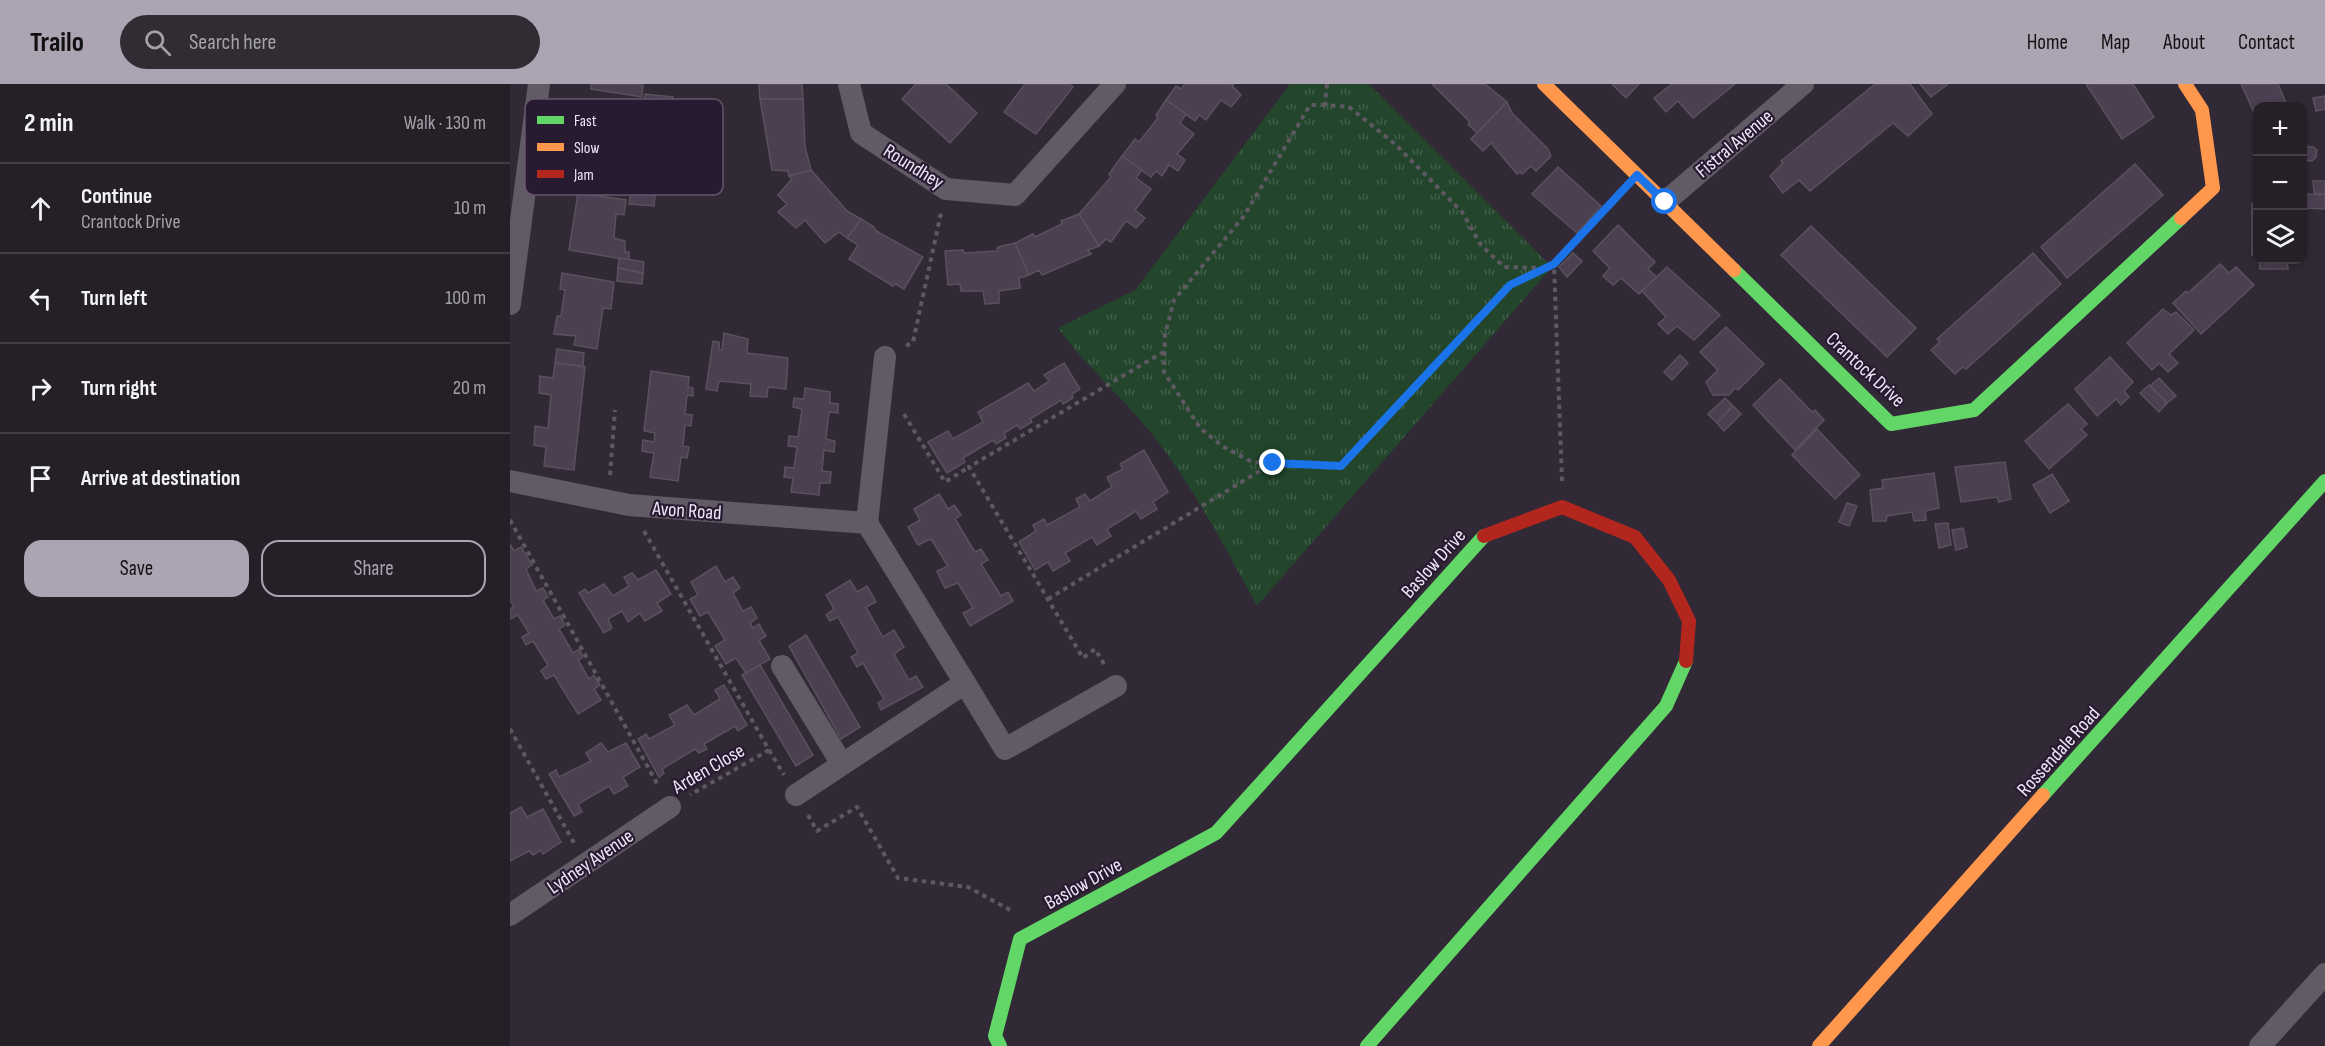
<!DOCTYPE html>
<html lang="en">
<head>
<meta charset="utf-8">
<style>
	body { margin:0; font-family:"Sofia Sans Condensed",sans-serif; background:#312c34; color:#f1f3f6 }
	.controls { position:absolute; right:18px; top:18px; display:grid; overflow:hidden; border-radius:12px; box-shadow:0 3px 9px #0003 }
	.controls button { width:54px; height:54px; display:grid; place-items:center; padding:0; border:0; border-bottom:2px solid #423d45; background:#251f28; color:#f1f3f6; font:30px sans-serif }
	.stop { position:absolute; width:18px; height:18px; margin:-14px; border:4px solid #1a73e8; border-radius:50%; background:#fff }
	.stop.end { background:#1a73e8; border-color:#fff; box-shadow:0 2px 6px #0008 }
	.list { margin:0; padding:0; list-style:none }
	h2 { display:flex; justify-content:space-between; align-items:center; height:78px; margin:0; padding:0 24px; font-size:26px }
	h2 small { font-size:20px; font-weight:400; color:#a3a2a8 }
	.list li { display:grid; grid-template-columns:39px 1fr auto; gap:18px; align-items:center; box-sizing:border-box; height:90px; padding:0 24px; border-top:2px solid #423d45 }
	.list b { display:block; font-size:22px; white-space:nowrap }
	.list p { margin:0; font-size:20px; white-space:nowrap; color:#a3a2a8 }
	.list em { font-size:20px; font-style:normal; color:#a3a2a8 }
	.actions { display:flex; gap:12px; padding:18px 24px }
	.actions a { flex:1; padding:14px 0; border:2px solid #aca4b2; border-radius:18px; text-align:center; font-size:21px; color:#aca4b2 }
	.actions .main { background:#aca4b2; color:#111 }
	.icon { flex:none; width:33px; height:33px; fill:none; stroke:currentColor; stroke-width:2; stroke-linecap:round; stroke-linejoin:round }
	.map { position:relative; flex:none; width:1815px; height:962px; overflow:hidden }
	header { display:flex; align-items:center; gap:36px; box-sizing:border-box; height:84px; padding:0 30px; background:#aca4b2; color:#111 }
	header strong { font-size:28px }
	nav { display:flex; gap:33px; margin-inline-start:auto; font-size:21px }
	.search { width:420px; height:54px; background:#312c34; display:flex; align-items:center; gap:15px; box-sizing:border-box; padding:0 21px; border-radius:33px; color:#a3a2a8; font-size:22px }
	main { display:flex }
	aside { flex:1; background:#251f28 }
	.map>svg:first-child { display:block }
	.park { fill:url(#park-tufts) }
	.building { fill:#4b3f52; stroke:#59525d; stroke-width:1.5 }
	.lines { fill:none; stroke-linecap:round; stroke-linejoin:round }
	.path { stroke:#5e5961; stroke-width:4; stroke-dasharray:4.5 4.5; stroke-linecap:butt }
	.street { stroke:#615b66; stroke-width:22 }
	.fast { stroke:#63d668; stroke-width:14 }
	.slow { stroke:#ff974d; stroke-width:14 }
	.jam { stroke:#b3261e; stroke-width:14 }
	.route { stroke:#1a73e8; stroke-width:8 }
	.labels { text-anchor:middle; stroke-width:4.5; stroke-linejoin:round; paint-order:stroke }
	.street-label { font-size:20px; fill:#efe6f6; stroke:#281a31 }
	.key { fill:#281a31; stroke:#64576c; stroke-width:1.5 }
	.key-label { font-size:16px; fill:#efe6f6 }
</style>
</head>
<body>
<header>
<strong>Trailo</strong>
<div class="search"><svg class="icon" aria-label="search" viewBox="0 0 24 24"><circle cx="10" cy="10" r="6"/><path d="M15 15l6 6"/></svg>Search here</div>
<nav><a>Home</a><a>Map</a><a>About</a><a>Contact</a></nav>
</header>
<main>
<aside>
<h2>2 min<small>Walk · 130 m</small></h2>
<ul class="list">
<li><svg class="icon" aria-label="ahead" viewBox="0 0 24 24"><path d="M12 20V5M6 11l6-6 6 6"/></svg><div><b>Continue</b><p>Crantock Drive</p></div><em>10 m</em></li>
<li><svg class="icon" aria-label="left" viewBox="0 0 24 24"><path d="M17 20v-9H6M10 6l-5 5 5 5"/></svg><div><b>Turn left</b></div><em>100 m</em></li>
<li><svg class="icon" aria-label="right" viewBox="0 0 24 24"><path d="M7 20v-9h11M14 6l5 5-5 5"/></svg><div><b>Turn right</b></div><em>20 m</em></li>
<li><svg class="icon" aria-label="arrive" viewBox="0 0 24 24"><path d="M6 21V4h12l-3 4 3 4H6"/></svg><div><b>Arrive at destination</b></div></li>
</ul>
<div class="actions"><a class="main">Save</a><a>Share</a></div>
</aside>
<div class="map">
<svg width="1815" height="962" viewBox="0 0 1815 962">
	<defs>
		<pattern id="park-tufts" width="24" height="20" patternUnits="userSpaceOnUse" patternTransform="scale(1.5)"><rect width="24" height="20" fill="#22452c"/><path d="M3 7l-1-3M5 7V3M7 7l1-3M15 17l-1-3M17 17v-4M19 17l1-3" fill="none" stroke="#42604b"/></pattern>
	</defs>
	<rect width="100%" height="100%" fill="#312935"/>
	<!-- park -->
	<path class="park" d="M780 0H859L1042 183 747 522C715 463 684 404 642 350 612 313 576 282 548 244L625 206Z"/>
	<!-- building -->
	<g class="building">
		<path d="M81 0H133L132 13 81 5Z"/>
		<path d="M249 0H292L293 15H250Z"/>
		<path d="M406 0H436L467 29 440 59 392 15Z"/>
		<path d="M515 0H559L563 3 526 50 494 28Z"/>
		<path d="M675 0H724L722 2 731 11 721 23 711 16 696 36 689 31 685 37 656 16 666 2 671 5Z"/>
		<path d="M922 0H975L997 18 967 49 958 40 960 38Z"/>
		<path d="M1102 0H1129L1116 14Z"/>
		<path d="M1162 0H1225L1183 34 1168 17 1156 28 1144 14Z"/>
		<path d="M1365 0H1400L1422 30 1398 52 1383 39 1300 107 1289 96 1273 109 1260 92 1273 79 1271 77Z"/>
		<path d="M1410 0H1438L1421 13Z"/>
		<path d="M1576 0H1623L1644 33 1612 55Z"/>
		<path d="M1731 0H1768L1776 19 1769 22H1748L1746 33Z"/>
		<path d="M135 10 163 13 162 27 134 22Z"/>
		<path d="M1815 12V25L1806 27 1803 14Z"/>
		<path d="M250 15H293L295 63 301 86 279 92 278 87 262 86Z"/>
		<path d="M656 16 676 30 670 39 684 50 667 70 675 76 668 87 659 81 652 92 646 87 641 93 612 72 625 55 629 58 648 34 646 31Z"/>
		<path d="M997 18 1002 29 1037 64 1041 72 1026 87 1021 82 1012 90 1010 88 1007 90 981 59 973 67 961 55Z"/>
		<path d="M1792 62 1803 63 1807 66 1806 73 1802 77 1792 76Z"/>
		<path d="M612 72 632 86 626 94 641 105 625 126 635 134 626 144 616 137 601 158 596 155 589 162 569 130 601 93 599 90Z"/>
		<path d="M1625 80 1653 111 1557 194 1531 163Z"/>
		<path d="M1048 83 1091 122 1067 149 1022 110Z"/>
		<path d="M301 86 337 127 351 135 337 154 329 148 315 159 295 136 286 144 268 128 277 120 268 111 282 95 279 92Z"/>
		<path d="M1803 97H1815V110L1804 109Z"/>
		<path d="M121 107 145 111 144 122 119 120Z"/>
		<path d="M68 109 116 116 114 131 106 130 104 154 115 157V168H119V176L59 166Z"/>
		<path d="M1793 110 1815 111V125L1795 124Z"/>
		<rect x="1742" y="120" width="6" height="51"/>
		<path d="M569 130 589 162 578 166 581 170 532 191 529 186 519 191 505 159 523 150 525 153 552 140 551 137Z"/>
		<path d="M351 135 364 143 366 147 413 173 394 205 386 200 383 202 339 175 348 161 337 154Z"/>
		<path d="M1108 141 1145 178 1138 185 1147 193 1129 210 1111 194 1103 201 1093 192 1100 184 1083 167Z"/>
		<path d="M1301 142 1406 244 1377 273 1271 171Z"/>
		<path d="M505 159 519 191 509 194 510 204 489 207V219L475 220 473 207H451L450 200 438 201 435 167 453 166 454 169 487 167 488 163Z"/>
		<path d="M1063 169 1072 177 1057 193 1049 183Z"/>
		<path d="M1523 169 1551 200 1456 285 1453 283 1445 290 1421 266 1430 258 1427 255Z"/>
		<path d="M109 174 134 178 133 189 108 184Z"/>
		<path d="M1749 176H1777L1778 185H1750Z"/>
		<path d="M1710 180 1719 189 1726 183 1744 201 1691 250 1663 219 1676 207 1678 209Z"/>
		<path d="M1157 183 1210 231 1184 256 1167 242 1158 250 1148 240 1156 233 1132 207Z"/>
		<path d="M108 184 133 189 132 200 107 197Z"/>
		<path d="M52 189 104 198 101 225 93 224 87 265 64 261 66 252 44 250 47 232H51L55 206 50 205Z"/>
		<path d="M1653 225 1661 231 1666 228 1684 246 1659 270 1668 279 1658 288 1649 279 1642 286 1617 259Z"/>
		<path d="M1216 243 1254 280 1228 306 1225 304 1219 311H1203L1196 298 1208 286 1190 268Z"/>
		<path d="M214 249 238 255 237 269 278 274 276 305 258 303 257 313 240 312 241 300 209 297 207 307 196 305 203 257 209 258V266H212Z"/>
		<path d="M47 265 74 269 73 282 45 279Z"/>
		<path d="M1170 271 1178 279 1162 296 1154 288Z"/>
		<path d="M1600 273 1623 298 1614 307 1619 313 1611 321 1606 315 1587 332 1565 305Z"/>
		<path d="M45 279 75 283 64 386 34 382 36 363 24 361 25 342 38 344 41 311 29 309 30 292 43 294Z"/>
		<path d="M554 279 570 305 562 310 563 314 553 320 551 316 520 335 522 338 510 345 507 341 494 349 496 354 486 360 483 356 453 374 455 378 437 389 418 358 438 347 443 355 473 338 468 328 518 299 524 307 539 297 534 291Z"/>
		<path d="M141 287 179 293 178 303 183 304V312L177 311 175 330 182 331 181 342 175 341 173 362 179 363 177 374 171 373 168 397 140 393 144 369 132 367 133 356 144 358 145 349 134 347Z"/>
		<path d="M1649 294 1666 312 1657 319 1640 302Z"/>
		<path d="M1270 295 1302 328 1305 326 1314 336 1285 366 1243 321Z"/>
		<path d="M1639 301 1657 319 1649 328 1630 309Z"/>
		<path d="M295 304 320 308V319L328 320V329L319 328 316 355 325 357 324 368 314 366 312 387 321 388 320 399H310L309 411 281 408 283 394 274 393 275 383 284 384 287 363 278 362 279 352 288 353 292 325 283 323 284 314 294 315Z"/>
		<path d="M1215 314 1223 322 1207 339 1198 330Z"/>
		<path d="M1558 320 1577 340 1571 345 1577 351 1539 385 1515 357Z"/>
		<path d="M1223 322 1231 330 1214 347 1207 339Z"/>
		<path d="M1307 345 1350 391 1325 415 1282 371Z"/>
		<path d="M634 366 658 408 643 418 647 425 631 435 626 427 597 445 601 452 587 461 582 453 555 469 560 477 543 487 538 478 525 486 509 458 526 447 523 441 534 435 537 441 570 423 566 415 575 410 580 417 602 403 597 393 613 385 610 380Z"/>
		<path d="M1495 378 1501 415 1489 418 1487 413 1451 418 1445 383Z"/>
		<path d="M1424 389 1429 424 1415 427 1416 436 1404 437 1402 428 1377 432 1376 437H1363L1360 406 1373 404 1372 396Z"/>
		<path d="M1542 390 1559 417 1540 429 1523 401Z"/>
		<path d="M429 410 438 425 444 421 451 431 445 435 465 468 471 465 478 476 471 480 491 512 498 508 503 517 460 542 453 529 463 524 448 499 435 504 427 487 438 482 421 455 408 461 398 443 410 436 404 425Z"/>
		<path d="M1337 419 1347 422 1339 442 1329 438Z"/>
		<path d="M1438 439 1441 461 1429 464 1425 440Z"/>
		<path d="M1453 444 1457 463 1446 466 1442 446Z"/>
		<path d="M0 460 4 467 11 463 22 481 16 485 26 507 33 504 38 513 33 516 44 535 50 532 55 541 49 545 63 569 69 565 73 573 68 576 79 595 84 591 90 601 84 605 91 616 68 630 44 591 36 595 31 587 38 581 23 557 16 561 12 553 19 549 8 531 0 535V525L4 523 0 516Z"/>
		<path d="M206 482 215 498 223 493 230 504 223 509 233 527 241 523 247 534 240 539 243 544 249 540 256 552 249 556 260 575 236 589 226 574 216 580 205 562 215 556 198 528 190 532 180 515 188 511 181 498Z"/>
		<path d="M146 486 161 510 147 519 152 527 135 537 130 529 118 538 112 527 98 535 102 544 94 549 69 509 75 505 78 509 94 500 103 512 119 502 114 493 122 489 128 496Z"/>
		<path d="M340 496 347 508 357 502 366 518 356 523 373 553 384 546 394 563 384 570 399 596 406 592 413 603 371 626 368 619 374 615 353 579 347 583 341 573 348 569 328 533 320 537 316 531 324 525 316 511Z"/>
		<path d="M296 551 350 643 331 655 279 562Z"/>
		<path d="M250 581 303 671 286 682 232 591Z"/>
		<path d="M214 601 237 641 228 647 225 642 194 660 197 665 189 669 185 665 152 685 154 689 149 693 128 655 136 650 139 655 165 641 159 631 177 621 184 631 210 615 205 606Z"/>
		<path d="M91 659 98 668 116 659 130 683 113 693 118 702 104 710 99 702 68 720 72 728 64 732 39 690 46 686 49 693 81 677 76 669Z"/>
		<path d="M11 723 17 733 33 725 51 758 33 770 31 766 23 771 19 767 0 777V729Z"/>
	</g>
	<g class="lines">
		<!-- path -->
		<g class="path">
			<path d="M817 0 815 21 839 23 885 60 952 128 971 161 994 183 1032 184"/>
			<path d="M815 21H800L734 132 664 216 655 251 654 288 690 344 712 362 742 378 831 382 1000 201 1044 180"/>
			<path d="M396 262 403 258 431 129"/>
			<path d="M394 330 435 398 459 383"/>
			<path d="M100 391 105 326"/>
			<path d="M1052 397 1044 180 1108 112"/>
			<path d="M0 436 149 703"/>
			<path d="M134 447 259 666 180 711"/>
			<path d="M538 515 763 379"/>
			<path d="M594 580 585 565 573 574 459 383 655 267"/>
			<path d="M0 645 64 759"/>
			<path d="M259 666 274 691"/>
			<path d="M298 731 307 747 347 723 388 794 458 803 500 826"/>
		</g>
		<!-- street -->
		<g class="street">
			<path d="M339 0 351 49 436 105 505 111 605 0"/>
			<path d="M1155 118 1293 0"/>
			<path d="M0 220 29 0"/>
			<path d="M0 397 119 421 357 439 455 599 286 711"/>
			<path d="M357 439 375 273"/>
			<path d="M272 582 332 680"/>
			<path d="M455 599 495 665 606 602"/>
			<path d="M0 831 160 723"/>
			<path d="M1750 962 1815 890"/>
		</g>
		<!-- fast -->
		<g class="fast">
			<path d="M1224 186 1381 340 1464 326 1671 134"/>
			<path d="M1533 711 1815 397"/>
			<path d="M490 962 485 952 510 855 706 749 974 452"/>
			<path d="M857 962 1156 622 1176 577"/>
		</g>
		<!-- slow -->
		<g class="slow">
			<path d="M1034 0 1224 186"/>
			<path d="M1671 134 1703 104 1692 26 1675 0"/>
			<path d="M1309 962 1533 711"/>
		</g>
		<!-- jam -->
		<path class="jam" d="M974 452 1052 423 1125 453 1159 496 1179 537 1176 577"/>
	</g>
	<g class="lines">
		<!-- route -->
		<path class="route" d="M763 379 831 382 1000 201 1044 180 1127 91 1155 118"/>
	</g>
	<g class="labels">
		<!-- street labels -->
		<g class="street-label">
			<text transform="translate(1224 59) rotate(-40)" y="7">Fistral Avenue</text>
			<text transform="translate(404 82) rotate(32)" y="7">Roundhey</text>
			<text transform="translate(1356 285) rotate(43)" y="7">Crantock Drive</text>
			<text transform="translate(177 426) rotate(4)" y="7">Avon Road</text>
			<text transform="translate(923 479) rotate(-48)" y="7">Baslow Drive</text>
			<text transform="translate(1548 667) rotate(-48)" y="7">Rossendale Road</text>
			<text transform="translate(198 684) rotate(-30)" y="7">Arden Close</text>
			<text transform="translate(80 777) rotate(-34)" y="7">Lydney Avenue</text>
			<text transform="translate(573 799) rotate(-29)" y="7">Baslow Drive</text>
		</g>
	</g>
	<!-- legend -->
	<rect x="15" y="15" width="198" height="96" rx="9" class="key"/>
	<rect x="27" y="32" width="27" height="8" fill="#63d668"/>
	<rect x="27" y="59" width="27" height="8" fill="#ff974d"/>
	<rect x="27" y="86" width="27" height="8" fill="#b3261e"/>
	<g class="key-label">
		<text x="64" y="42">Fast</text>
		<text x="64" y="69">Slow</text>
		<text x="64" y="96">Jam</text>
	</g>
</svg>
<div class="controls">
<button>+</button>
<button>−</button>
<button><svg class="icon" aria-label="layers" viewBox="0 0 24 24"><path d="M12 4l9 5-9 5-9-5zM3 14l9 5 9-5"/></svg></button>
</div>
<div class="stop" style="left:1155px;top:118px"></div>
<div class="stop end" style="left:763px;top:379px"></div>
</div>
</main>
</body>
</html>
